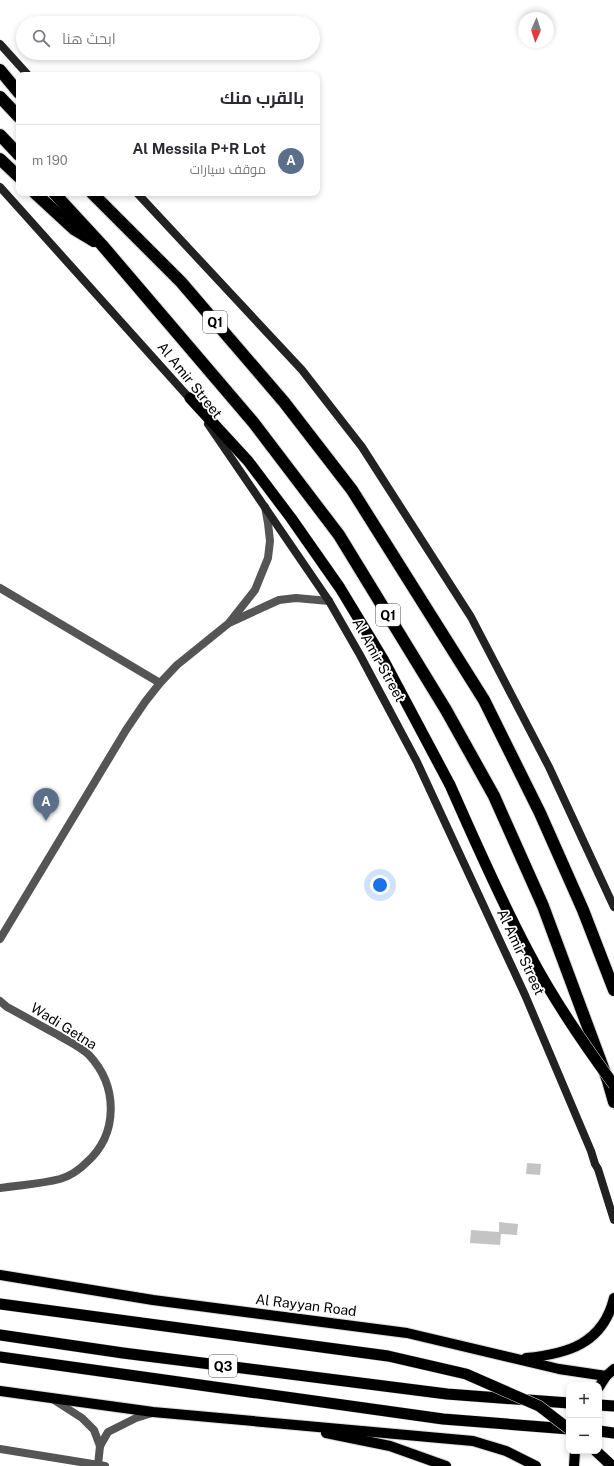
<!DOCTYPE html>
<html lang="ar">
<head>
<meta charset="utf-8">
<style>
	body { margin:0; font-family:"Public Sans",Cairo,sans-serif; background:#f2f2f3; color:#2b2b33; direction:rtl }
	.controls { position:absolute; right:12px; bottom:12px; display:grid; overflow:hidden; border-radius:8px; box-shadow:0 2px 6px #0003 }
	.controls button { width:36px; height:36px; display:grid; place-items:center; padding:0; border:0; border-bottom:1px solid #e1e1e2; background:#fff; color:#2b2b33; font:20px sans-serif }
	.compass { position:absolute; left:518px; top:12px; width:36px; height:36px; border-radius:50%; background:#fff; box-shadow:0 2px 6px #0003; rotate:183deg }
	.you { position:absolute; left:380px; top:885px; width:14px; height:14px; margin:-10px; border:3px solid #fff; border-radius:50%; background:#1a73e8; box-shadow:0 0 0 6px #1a73e833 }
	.badge { display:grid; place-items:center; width:26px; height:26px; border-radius:50%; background:#0f766e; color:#fff; font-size:13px; font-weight:700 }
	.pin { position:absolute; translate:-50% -33px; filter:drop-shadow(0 1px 2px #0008) }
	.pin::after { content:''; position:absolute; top:21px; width:14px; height:12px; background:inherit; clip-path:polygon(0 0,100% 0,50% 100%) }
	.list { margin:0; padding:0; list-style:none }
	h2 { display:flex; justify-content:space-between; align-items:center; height:52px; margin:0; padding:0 16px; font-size:17px }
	h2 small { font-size:13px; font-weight:400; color:#7c7c81 }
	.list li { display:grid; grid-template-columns:26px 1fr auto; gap:12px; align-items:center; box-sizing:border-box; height:72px; padding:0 16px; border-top:1px solid #e1e1e2 }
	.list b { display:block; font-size:15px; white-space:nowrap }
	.list p { margin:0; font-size:13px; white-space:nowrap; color:#7c7c81 }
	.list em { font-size:13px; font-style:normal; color:#7c7c81 }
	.icon { flex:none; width:22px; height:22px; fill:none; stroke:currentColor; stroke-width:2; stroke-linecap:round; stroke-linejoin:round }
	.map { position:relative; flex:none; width:614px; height:1466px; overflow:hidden; direction:ltr }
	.search { position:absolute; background:#fff; box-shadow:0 2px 6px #0003; left:16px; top:16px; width:304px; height:44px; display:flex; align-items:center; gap:10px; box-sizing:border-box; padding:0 14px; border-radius:22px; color:#7c7c81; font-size:15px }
	.panel { position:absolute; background:#fff; box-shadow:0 2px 6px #0003; left:16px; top:72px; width:304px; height:124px; border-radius:8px; direction:rtl }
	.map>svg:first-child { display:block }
	.building { fill:#c4c4c4 }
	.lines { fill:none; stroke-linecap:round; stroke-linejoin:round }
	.primary-casing { stroke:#dbdbdb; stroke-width:12 }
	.trunk-casing { stroke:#dbdbdb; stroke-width:12 }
	.motorway-casing { stroke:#dbdbdb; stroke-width:14 }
	.minor { stroke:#555; stroke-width:8 }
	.secondary { stroke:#222; stroke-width:8 }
	.primary { stroke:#000; stroke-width:10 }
	.trunk { stroke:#000; stroke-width:11 }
	.motorway { stroke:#000; stroke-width:12 }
	.trunk-bridge-casing { stroke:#dbdbdb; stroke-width:12; stroke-linecap:butt }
	.trunk-bridge { stroke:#000; stroke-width:11 }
	.labels { text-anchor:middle; stroke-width:3.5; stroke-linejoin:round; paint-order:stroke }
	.shield { fill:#fff; stroke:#4c4c4c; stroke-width:1 }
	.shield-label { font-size:13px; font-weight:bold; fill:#000 }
	.street-label { font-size:14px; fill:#000; stroke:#fff }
</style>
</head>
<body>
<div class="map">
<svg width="614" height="1466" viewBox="0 0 614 1466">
	<rect width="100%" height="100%" fill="#fff"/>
	<!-- building -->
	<g class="building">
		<path d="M527 1163 541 1164 540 1175 526 1174Z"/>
		<path d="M499 1222 518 1224 517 1235 501 1234 500 1245 470 1243 471 1230 499 1232Z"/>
	</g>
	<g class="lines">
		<defs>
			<g id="primary">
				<path d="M0 1275 153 1300 407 1333 559 1369 606 1376"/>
				<path d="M526 1358C567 1354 603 1344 614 1298"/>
				<path d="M599 1387 606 1376 614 1369"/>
				<path d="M0 1391 153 1412 473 1441 506 1451 536 1466"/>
				<path d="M326 1433 390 1446 446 1466"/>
				<path d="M574 1466 575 1451"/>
			</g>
			<g id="trunk">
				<path d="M190 398 248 461 291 518 340 588 383 659 450 785"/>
				<path d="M0 1335 123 1353 447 1394 569 1403"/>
				<path d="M0 1357 443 1419 569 1429"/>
				<path d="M599 1405 614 1406"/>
				<path d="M599 1431 614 1433"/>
				<path d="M596 1451 612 1466"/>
			</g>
			<g id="motorway">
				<path d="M0 70 19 93"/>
				<path d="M0 97 19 117"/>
				<path d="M0 135 19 155"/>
				<path d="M0 159 19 177"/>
				<path d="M35 193 74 229 94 241"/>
				<path d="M54 193 102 245 253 422 339 535 446 710 494 796 543 906 608 1081 614 1102"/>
				<path d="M92 193 181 282 284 402 352 490 484 700 540 813 583 910 614 990"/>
			</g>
		</defs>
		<!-- primary casing -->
		<use href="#primary" class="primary-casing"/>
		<!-- trunk casing -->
		<use href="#trunk" class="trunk-casing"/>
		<!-- motorway casing -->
		<use href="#motorway" class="motorway-casing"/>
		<!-- minor -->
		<g class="minor">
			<path d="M0 588 160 683"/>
			<path d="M231 622 279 600 296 598 329 601"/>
			<path d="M0 939 126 730 145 702 160 683 177 665 229 623 255 590 268 558 270 541 268 523 265 507"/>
			<path d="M0 1001 7 1007C24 1016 41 1026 58 1035 68 1041 81 1047 89 1055 118 1086 119 1134 86 1163 79 1170 70 1176 60 1179 41 1184 20 1185 0 1188"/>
			<path d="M54 1400 82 1418 94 1430 100 1446"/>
			<path d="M0 1449 105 1466"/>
			<path d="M98 1465 100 1446 108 1432 136 1418 152 1413"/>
		</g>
		<!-- secondary -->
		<g class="secondary">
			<path d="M0 44 28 75"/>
			<path d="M0 187 192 401"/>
			<path d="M137 193 302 370 362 447 471 617 549 767 614 907"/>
			<path d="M208 424 329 601 360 655 417 762 525 995 591 1151 595 1164 598 1169 614 1220"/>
		</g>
		<!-- primary -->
		<use href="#primary" class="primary"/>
		<!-- trunk -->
		<use href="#trunk" class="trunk"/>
		<!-- motorway -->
		<use href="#motorway" class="motorway"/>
		<defs>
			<g id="trunk-bridge">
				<path d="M450 785C475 841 500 899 529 953 553 999 583 1043 614 1085"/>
				<path d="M0 1304 388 1356 466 1374 539 1406 569 1429"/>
			</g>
		</defs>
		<!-- trunk-bridge casing -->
		<use href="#trunk-bridge" class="trunk-bridge-casing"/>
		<!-- trunk-bridge -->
		<use href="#trunk-bridge" class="trunk-bridge"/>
	</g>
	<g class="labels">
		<!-- shield labels -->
		<g class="shield">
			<rect x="203" y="311" width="24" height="22" rx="3"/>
			<rect x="376" y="604" width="24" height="22" rx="3"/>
			<rect x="209" y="1355" width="28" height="22" rx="3"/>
		</g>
		<g class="shield-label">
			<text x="215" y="327">Q1</text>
			<text x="388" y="620">Q1</text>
			<text x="223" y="1371">Q3</text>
		</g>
		<!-- street labels -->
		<g class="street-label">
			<text transform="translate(190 380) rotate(51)" y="5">Al Amir Street</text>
			<text transform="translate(379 660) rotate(61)" y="5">Al Amir Street</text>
			<text transform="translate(521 952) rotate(65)" y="5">Al Amir Street</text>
			<text transform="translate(64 1026) rotate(32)" y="5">Wadi Getna</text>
			<text transform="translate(306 1305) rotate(7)" y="5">Al Rayyan Road</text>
		</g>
	</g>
</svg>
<div class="controls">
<button>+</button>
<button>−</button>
</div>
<svg class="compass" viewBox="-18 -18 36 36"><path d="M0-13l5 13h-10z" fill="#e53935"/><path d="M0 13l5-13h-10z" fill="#7c7c81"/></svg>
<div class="you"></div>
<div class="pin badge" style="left:46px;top:821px;background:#5c6f8a">A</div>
<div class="search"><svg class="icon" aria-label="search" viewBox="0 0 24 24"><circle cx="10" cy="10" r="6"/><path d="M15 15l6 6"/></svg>ابحث هنا</div>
<section class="panel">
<h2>بالقرب منك<small></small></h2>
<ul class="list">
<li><span class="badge" style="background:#5c6f8a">A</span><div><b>Al Messila P+R Lot</b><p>موقف سيارات</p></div><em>190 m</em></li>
</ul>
</section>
</div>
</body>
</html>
